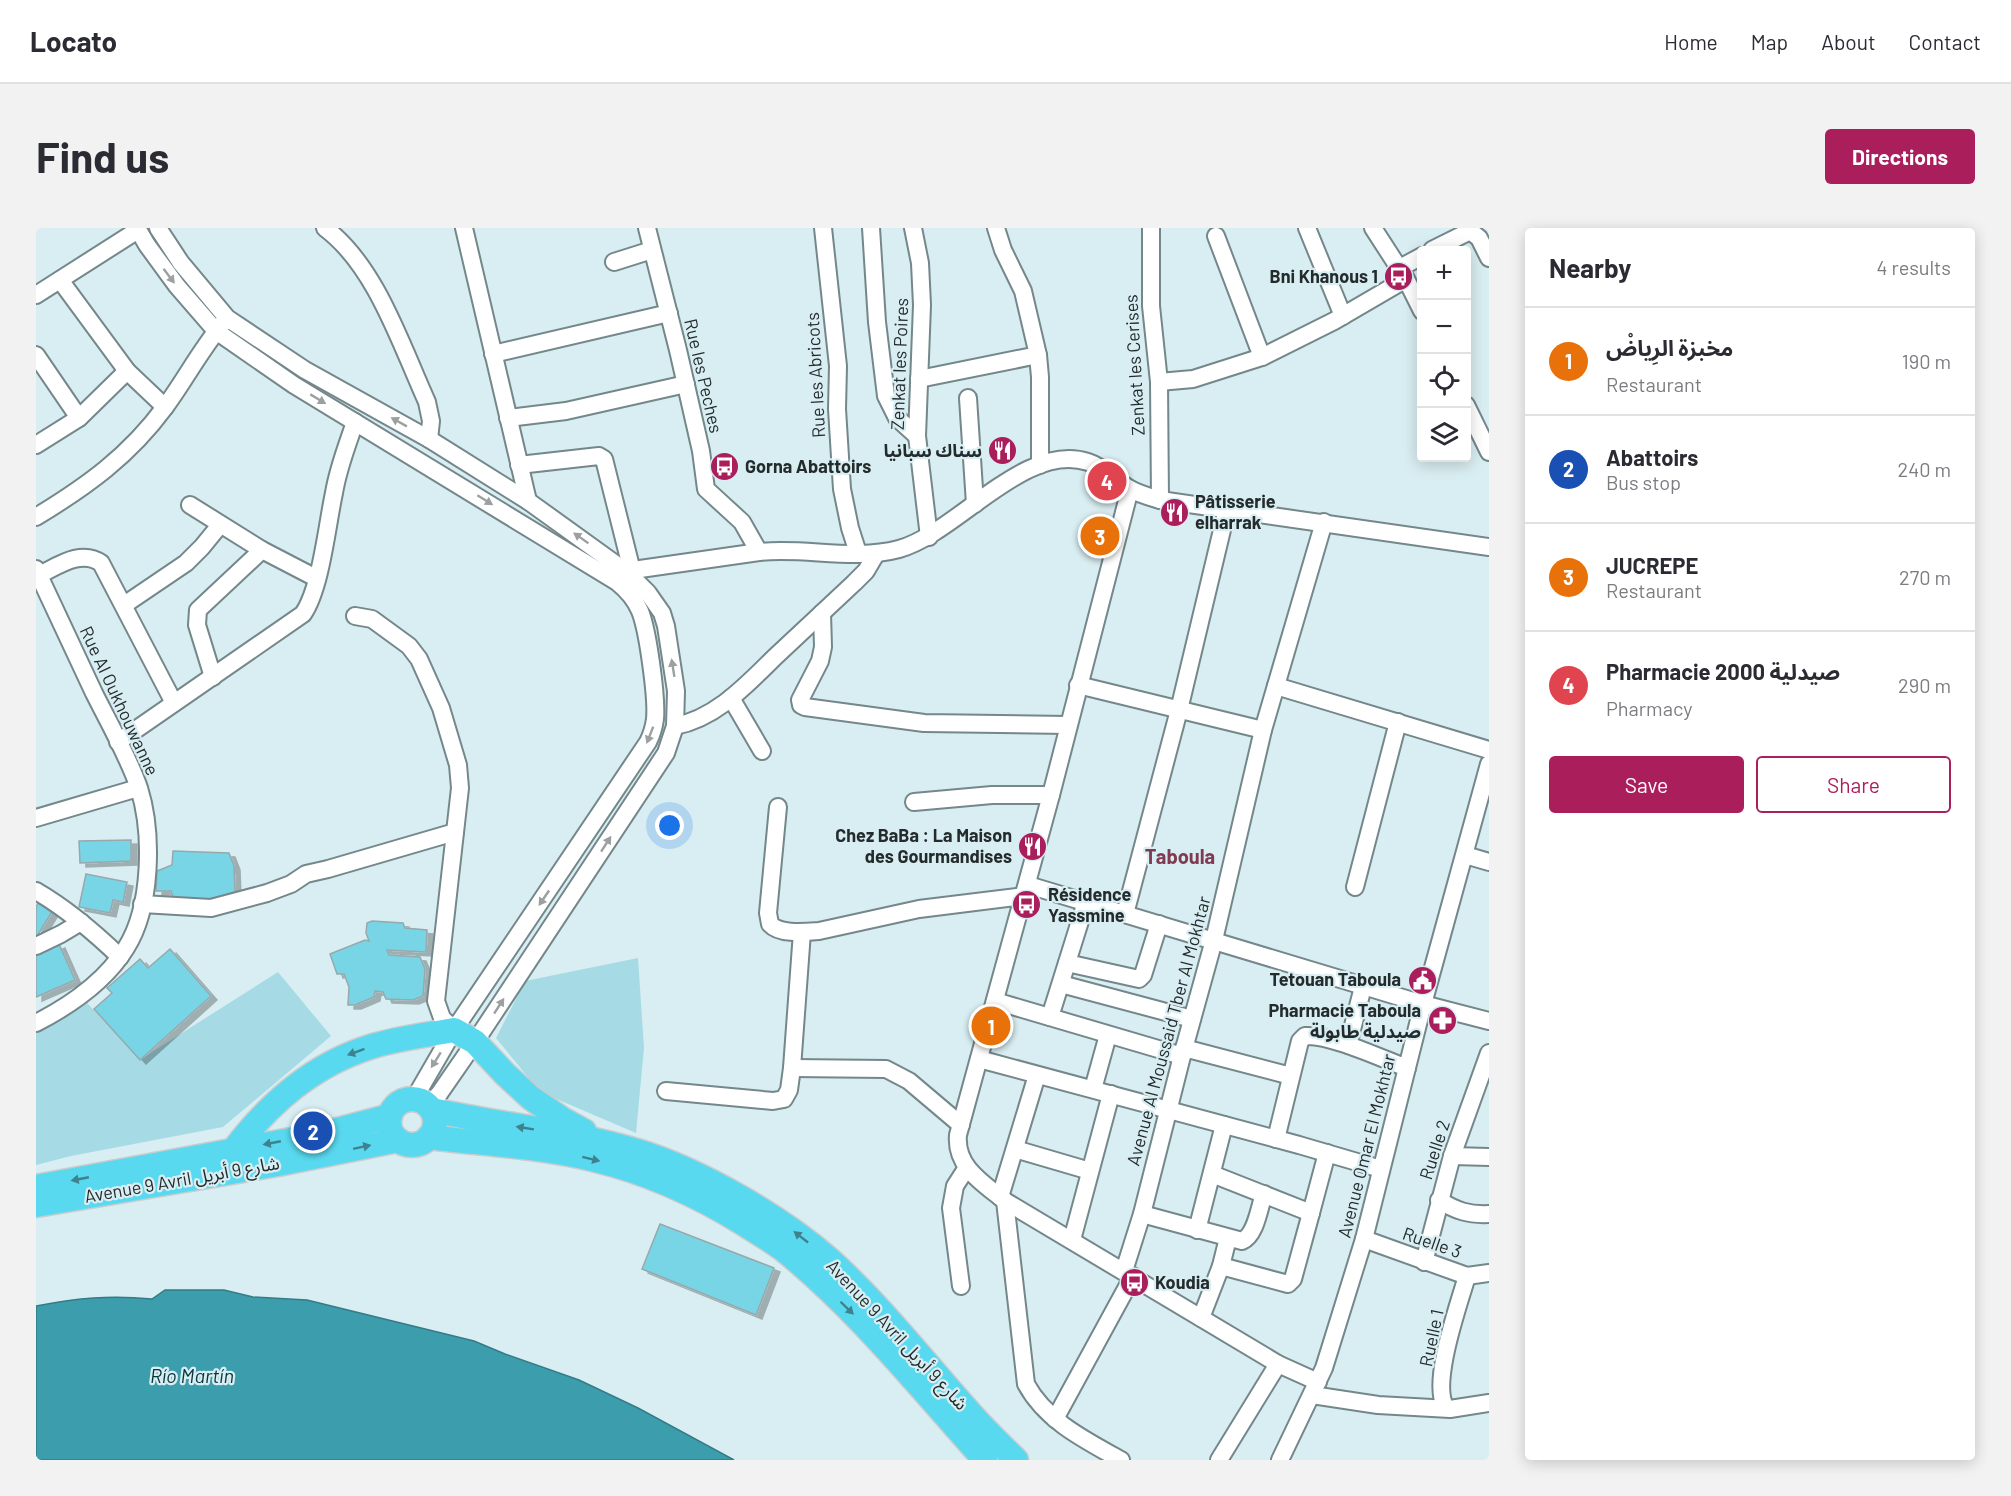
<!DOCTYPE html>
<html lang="en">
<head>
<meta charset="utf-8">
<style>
	body { margin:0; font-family:Barlow,"Noto Sans Arabic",sans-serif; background:#f2f2f3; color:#2b2b33 }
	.controls { position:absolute; right:18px; top:18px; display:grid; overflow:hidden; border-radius:6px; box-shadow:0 3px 15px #0003 }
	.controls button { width:54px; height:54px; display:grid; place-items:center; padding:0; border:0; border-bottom:2px solid #e1e1e2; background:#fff; color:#2b2b33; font:30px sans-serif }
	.you { position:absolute; left:634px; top:598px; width:21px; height:21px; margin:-15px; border:4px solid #fff; border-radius:50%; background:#1a73e8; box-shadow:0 0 0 9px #1a73e833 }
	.badge { display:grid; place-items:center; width:39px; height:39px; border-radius:50%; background:#ab1e5c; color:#fff; font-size:20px; font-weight:700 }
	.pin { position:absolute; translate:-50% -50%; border:3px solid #fff; box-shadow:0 2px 6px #0006 }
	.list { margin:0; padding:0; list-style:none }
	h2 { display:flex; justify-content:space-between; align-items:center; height:78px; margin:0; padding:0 24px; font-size:26px }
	h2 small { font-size:20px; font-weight:400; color:#7c7c81 }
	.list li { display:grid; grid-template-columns:39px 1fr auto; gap:18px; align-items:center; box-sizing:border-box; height:108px; padding:0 24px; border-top:2px solid #e1e1e2 }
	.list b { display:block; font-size:22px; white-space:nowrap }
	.list p { margin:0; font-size:20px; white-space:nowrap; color:#7c7c81 }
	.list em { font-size:20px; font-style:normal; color:#7c7c81 }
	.actions { display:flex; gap:12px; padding:18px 24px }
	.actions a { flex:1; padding:14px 0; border:2px solid #ab1e5c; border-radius:6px; text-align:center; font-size:21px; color:#ab1e5c }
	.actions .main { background:#ab1e5c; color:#fff }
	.icon { flex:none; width:33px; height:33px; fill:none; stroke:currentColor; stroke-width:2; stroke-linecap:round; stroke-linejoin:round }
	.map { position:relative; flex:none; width:1453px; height:1232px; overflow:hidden; border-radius:6px }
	header { display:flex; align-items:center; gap:36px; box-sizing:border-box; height:84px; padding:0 30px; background:#fff; border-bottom:2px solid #e1e1e2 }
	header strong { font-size:28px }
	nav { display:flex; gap:33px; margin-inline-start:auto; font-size:21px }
	.intro { display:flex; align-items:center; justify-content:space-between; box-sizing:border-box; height:144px; padding:0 36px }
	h1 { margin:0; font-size:42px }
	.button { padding:15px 27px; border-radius:6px; background:#ab1e5c; color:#fff; font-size:21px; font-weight:700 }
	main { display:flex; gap:36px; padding:0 36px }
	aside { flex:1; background:#fff; border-radius:6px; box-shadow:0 3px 15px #0003 }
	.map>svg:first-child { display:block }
	.green { fill:#a6dbe5 }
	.water { fill:#3c9dad; stroke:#357b87; stroke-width:1.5 }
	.building { fill:#78d5e6; stroke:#96a9ad; stroke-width:1.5; filter:url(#shadow) }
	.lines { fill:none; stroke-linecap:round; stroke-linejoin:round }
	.minor-casing { stroke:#74878a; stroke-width:20 }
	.highway-casing { stroke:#cacccd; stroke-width:27 }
	.minor { stroke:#fff; stroke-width:16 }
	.highway { stroke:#58d9ef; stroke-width:24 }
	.oneway { fill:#9ca0a0 }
	.oneway2 { fill:#3e828e }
	.labels { text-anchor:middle; stroke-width:4.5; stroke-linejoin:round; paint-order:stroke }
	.poi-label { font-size:18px; font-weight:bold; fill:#242b2d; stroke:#d9eef2; text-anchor:end }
	.street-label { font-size:18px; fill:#242b2d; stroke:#d9eef2 }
	.neighbourhood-label { font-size:20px; font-weight:bold; fill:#803a52; stroke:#d9eef2 }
	.water-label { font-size:20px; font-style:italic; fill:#07363d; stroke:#d9eef2 }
</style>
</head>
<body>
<header>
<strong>Locato</strong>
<nav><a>Home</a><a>Map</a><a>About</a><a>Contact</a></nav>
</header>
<div class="intro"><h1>Find us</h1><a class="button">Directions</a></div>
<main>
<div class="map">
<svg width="1453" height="1232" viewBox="0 0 1453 1232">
	<defs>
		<filter id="shadow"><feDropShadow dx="6" dy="4" stdDeviation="0" flood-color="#0004"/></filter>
	</defs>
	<rect width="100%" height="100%" fill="#d9eef2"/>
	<!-- green -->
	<g class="green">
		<path d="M602 730 608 820 600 905 504 864 460 810 489 753Z"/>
		<path d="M242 744 295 808 187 899 35 928 0 937V786L50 774 105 831Z"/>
	</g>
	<!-- water -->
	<path class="water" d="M129 1062H188L217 1069 271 1072 438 1113 469 1126 543 1152 602 1180 698 1232H0V1078C42 1070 73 1067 116 1071Z"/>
	<!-- building -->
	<g class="building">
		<path d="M95 612V633L44 635 43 613Z"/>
		<path d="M137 623 193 625 198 638 199 664 174 674 138 672 135 663H120L121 643 136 637Z"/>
		<path d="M50 646 91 654 87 674 77 672 74 685 43 679Z"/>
		<path d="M5 670 20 677 0 710V679Z"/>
		<path d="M336 693 367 695 369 700 391 702 390 724 351 722 353 727 384 729 389 741 387 768 377 772 350 771 347 764 339 763 338 769 319 777H312L313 759 308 746H301L294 726 329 712 333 713 330 705 331 695Z"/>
		<path d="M23 716 39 752 0 769V726Z"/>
		<path d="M134 721 175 768 104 832 58 781 76 765 71 760 104 731 112 740Z"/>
		<path d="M624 996 738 1040 720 1087 606 1041Z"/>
	</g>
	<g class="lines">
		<defs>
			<g id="minor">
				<path d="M101 0 111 17 141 58 180 103 258 157 581 354C591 362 599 371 604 383 612 403 621 470 619 491 618 499 616 506 612 514L418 802 378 871"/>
				<path d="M122 0 145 35 191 90 269 142 393 211 492 273 592 345 612 365 626 385 630 398 640 463 639 498 630 525 439 814 403 866 393 877"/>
				<path d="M289 0C340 38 365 117 391 174L395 193 393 211"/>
				<path d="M428 0 492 273"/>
				<path d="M611 0 642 122 665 223 670 261 706 294 723 324"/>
				<path d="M787 0 802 138 801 181 806 261 814 300 822 325"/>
				<path d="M835 0 841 94 850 168 861 190 881 208"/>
				<path d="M877 0 884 35 886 77 881 208 893 309"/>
				<path d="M960 0 967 22 987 63 1002 127 1004 149V237"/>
				<path d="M1115 0V78L1123 154 1124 272"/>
				<path d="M1271 0 1307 88"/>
				<path d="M1337 0 1370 51 1386 83"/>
				<path d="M1180 8 1226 129"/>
				<path d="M1396 22 1434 3 1443 10 1453 30"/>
				<path d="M578 34 616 22"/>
				<path d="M1362 41 1386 28"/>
				<path d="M24 52 91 143 129 179"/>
				<path d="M0 67 102 2"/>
				<path d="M457 126 633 85"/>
				<path d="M0 127 43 190"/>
				<path d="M883 151 1002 127"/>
				<path d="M1123 154 1157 151 1226 129 1298 93 1370 51"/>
				<path d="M932 170 939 276"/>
				<path d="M1430 177 1453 224"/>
				<path d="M472 190 530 183 650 156"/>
				<path d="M0 217 43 190 91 143"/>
				<path d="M483 237 563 228 568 231 596 343"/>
				<path d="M1094 261 1015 567 922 907C919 939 947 955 969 973L1242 1136 1282 1154"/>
				<path d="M154 277 226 322 280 350"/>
				<path d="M0 289C51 258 93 228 129 179 149 152 165 121 187 95"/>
				<path d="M0 341C19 382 39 424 58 465 73 495 92 528 103 560 117 605 116 679 90 720 69 754 35 777 0 795"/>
				<path d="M3 347C22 338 45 321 65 335L138 475"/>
				<path d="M586 350 596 343 604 341 723 324C769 319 818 333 863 321 921 305 989 213 1052 234 1068 239 1080 253 1094 261 1103 266 1114 269 1124 272L1453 319"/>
				<path d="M88 377 150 335 166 319 184 297"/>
				<path d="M786 385 787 419 784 433 764 472 765 477 769 479 888 495 1032 497"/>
				<path d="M319 388 336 391 373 418 383 431 405 480 422 537 424 560 400 773 406 790 418 802"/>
				<path d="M177 449 161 397 162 382 226 322"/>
				<path d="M1042 457 1227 502"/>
				<path d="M1240 458 1453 522"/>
				<path d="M695 470 726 523"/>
				<path d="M639 498C681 490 711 456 740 428 766 404 792 379 818 355L830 343 840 326"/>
				<path d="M82 514 267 386C285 360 291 297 298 265 302 240 311 218 319 194"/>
				<path d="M878 574 956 567H1015"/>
				<path d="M742 579 732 685 734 696C744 707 769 704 783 703L883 681 988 668"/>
				<path d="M0 590 102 560"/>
				<path d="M1429 627 1453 634"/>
				<path d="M992 657 1387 776 1453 793"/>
				<path d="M1319 659 1362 494"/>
				<path d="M0 663C31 681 58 704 84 729"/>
				<path d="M106 676 175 680 231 665 255 656 270 646 292 641 419 604"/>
				<path d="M1089 686 1143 482 1191 281"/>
				<path d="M0 718 25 706 45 694"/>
				<path d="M1031 735 1103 751 1107 747 1123 696"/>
				<path d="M1025 756 1156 791"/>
				<path d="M959 773 1146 828"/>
				<path d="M1014 789 1050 674"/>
				<path d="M1312 817 1327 759"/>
				<path d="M1148 820 1255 848"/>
				<path d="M943 831 1263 917 1345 941"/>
				<path d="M756 840 850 841 873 853 925 897"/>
				<path d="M1057 861 1072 807"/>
				<path d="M630 863 737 873 748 871 753 862 756 840 766 704"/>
				<path d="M1240 911 1264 813 1269 808C1293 806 1347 831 1371 840"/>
				<path d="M979 921 1054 943"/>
				<path d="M1416 928 1453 929"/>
				<path d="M1176 946 1275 985 1291 925"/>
				<path d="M964 969 1001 847"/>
				<path d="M1403 972C1420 983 1433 987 1453 986"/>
				<path d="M969 973 990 1156C1010 1193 1049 1212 1085 1232"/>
				<path d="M1106 986 1206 1013C1220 1007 1223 980 1228 966"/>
				<path d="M1161 1002 1188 897"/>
				<path d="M1328 1011 1431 1048 1453 1045"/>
				<path d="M1036 1012 1075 866"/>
				<path d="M1388 1034 1416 928 1453 825"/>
				<path d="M1185 1038 1252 1056 1257 1051 1275 985"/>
				<path d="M1088 1043 1106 986 1146 828 1178 712 1227 502 1288 294"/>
				<path d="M925 1058 915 980 919 958 930 941"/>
				<path d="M1165 1090 1185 1038 1192 1010"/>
				<path d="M1276 1167 1342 1177 1414 1181 1453 1175"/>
				<path d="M1410 1180C1394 1156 1423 1076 1431 1048"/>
				<path d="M1019 1191 1097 1048"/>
				<path d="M1183 1232 1242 1136"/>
				<path d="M1244 1232 1288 1140 1328 1011 1387 776 1453 536"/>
			</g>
			<g id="highway">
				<circle cx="376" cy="894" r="23"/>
				<path d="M396 882C464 897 534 903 601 923 664 942 745 989 794 1032 846 1079 889 1135 935 1186 949 1202 965 1217 980 1232"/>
				<path d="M393 909C447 916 503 918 556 931 611 944 662 967 710 997 722 1005 736 1013 748 1022 824 1084 884 1160 949 1232"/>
				<path d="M197 923C234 874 278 836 337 818 364 810 391 807 418 802L439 814 469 846 495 870 526 891 548 903"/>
				<path d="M0 959 282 907 354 888"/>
				<path d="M0 977 242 936 362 912"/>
			</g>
		</defs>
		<!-- minor casing -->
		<use href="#minor" class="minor-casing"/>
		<!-- highway casing -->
		<use href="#highway" class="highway-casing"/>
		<!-- minor -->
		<use href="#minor" class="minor"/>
		<!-- highway -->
		<use href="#highway" class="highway"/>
	</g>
	<!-- one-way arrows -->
	<defs><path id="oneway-solid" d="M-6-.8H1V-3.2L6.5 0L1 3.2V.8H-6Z" transform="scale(1.5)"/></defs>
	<g class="oneway">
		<use href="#oneway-solid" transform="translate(133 48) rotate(53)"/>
		<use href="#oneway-solid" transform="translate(282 171) rotate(31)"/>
		<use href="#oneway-solid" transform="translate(363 194) rotate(-151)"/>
		<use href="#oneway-solid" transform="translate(449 272) rotate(32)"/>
		<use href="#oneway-solid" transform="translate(545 310) rotate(-145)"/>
		<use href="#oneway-solid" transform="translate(637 440) rotate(-99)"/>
		<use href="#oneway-solid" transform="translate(614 507) rotate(111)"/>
		<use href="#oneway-solid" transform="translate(570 616) rotate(-57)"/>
		<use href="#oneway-solid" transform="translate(508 670) rotate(124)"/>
		<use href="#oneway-solid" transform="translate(463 778) rotate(-57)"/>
		<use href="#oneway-solid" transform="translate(400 832) rotate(122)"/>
	</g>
	<g class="oneway2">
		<use href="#oneway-solid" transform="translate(320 824) rotate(160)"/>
		<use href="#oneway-solid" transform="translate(489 900) rotate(-171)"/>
		<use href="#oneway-solid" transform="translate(236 915) rotate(169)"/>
		<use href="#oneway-solid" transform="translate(326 919) rotate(-12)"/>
		<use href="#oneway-solid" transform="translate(555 931) rotate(14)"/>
		<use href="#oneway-solid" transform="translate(44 951) rotate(169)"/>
		<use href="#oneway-solid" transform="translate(765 1009) rotate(-142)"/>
		<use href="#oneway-solid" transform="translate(811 1080) rotate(44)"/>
	</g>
	<!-- icons -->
	<defs>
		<symbol id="bus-disc" viewBox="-11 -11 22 22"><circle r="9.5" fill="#ab1e5c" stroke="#d9eef2"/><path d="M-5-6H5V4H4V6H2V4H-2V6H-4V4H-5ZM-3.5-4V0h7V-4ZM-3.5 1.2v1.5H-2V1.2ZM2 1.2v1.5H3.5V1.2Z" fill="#fff"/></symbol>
		<symbol id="restaurant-disc" viewBox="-11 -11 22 22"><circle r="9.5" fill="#ab1e5c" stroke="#d9eef2"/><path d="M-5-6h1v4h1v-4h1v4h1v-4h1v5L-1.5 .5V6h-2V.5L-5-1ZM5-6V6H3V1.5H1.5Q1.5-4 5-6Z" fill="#fff"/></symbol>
		<symbol id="civic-disc" viewBox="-11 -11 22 22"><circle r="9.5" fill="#ab1e5c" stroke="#d9eef2"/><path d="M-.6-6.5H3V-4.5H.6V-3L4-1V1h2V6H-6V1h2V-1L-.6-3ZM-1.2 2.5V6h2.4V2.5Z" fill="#fff"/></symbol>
		<symbol id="pharmacy-disc" viewBox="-11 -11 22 22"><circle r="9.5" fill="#ab1e5c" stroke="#d9eef2"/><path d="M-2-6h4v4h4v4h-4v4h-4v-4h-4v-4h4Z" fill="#fff"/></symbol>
	</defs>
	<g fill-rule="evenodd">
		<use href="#bus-disc" x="1346" y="32" width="33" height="33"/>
		<use href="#restaurant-disc" x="950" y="206" width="33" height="33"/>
		<use href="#bus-disc" x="672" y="222" width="33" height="33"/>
		<use href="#restaurant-disc" x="1122" y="268" width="33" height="33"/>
		<use href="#restaurant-disc" x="980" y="602" width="33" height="33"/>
		<use href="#bus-disc" x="974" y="660" width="33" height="33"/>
		<use href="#civic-disc" x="1370" y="736" width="33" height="33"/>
		<use href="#pharmacy-disc" x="1390" y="776" width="33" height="33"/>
		<use href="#bus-disc" x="1082" y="1038" width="33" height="33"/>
	</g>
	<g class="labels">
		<!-- poi labels -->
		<g class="poi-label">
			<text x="1342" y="55">Bni Khanous 1</text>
			<text x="946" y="229">سناك سبانيا</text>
			<text x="709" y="245" text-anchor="start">Gorna Abattoirs</text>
			<text x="1159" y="280" text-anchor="start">Pâtisserie<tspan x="1159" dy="21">elharrak</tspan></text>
			<text x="976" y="614">Chez BaBa : La Maison<tspan x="976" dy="21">des Gourmandises</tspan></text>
			<text x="1012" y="673" text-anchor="start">Résidence<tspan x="1012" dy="21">Yassmine</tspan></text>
			<text x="1365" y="758">Tetouan Taboula</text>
			<text x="1385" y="789">Pharmacie Taboula<tspan x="1385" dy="21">صيدلية طابولة</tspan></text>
			<text x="1119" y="1061" text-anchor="start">Koudia</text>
		</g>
		<!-- street labels -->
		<g class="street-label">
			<text transform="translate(864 136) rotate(-88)" y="6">Zenkat les Poires</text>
			<text transform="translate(1099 137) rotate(-93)" y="6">Zenkat les Cerises</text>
			<text transform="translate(780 147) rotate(-93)" y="6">Rue les Abricots</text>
			<text transform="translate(667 148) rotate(77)" y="6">Rue les Peches</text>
			<text transform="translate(83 473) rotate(65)" y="6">Rue Al Oukhouwanne</text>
			<text transform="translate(1133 803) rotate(-75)" y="6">Avenue Al Moussaid Tber Al Mokhtar</text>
			<text transform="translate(1331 918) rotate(-76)" y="6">Avenue Omar El Mokhtar</text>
			<text transform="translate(1399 922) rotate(-72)" y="6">Ruelle 2</text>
			<text transform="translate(146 952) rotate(-10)" y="6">Avenue 9 Avril شارع 9 أبريل</text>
			<text transform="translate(1396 1015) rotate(19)" y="6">Ruelle 3</text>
			<text transform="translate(861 1107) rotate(47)" y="6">Avenue 9 Avril شارع 9 أبريل</text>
			<text transform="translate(1396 1110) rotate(-78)" y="6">Ruelle 1</text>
		</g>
		<!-- neighbourhood labels -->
		<g class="neighbourhood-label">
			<text x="1144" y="636">Taboula</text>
		</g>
		<!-- water labels -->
		<g class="water-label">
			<text x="156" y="1155">Río Martín</text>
		</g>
	</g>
</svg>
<div class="controls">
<button>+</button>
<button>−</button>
<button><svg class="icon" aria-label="locate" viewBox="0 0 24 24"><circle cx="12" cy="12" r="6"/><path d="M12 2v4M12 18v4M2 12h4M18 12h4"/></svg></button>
<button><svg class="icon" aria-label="layers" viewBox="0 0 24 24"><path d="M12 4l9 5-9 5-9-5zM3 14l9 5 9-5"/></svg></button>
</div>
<div class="you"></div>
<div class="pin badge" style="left:955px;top:798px;background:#e8710a">1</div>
<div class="pin badge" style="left:277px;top:903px;background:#1a4fb4">2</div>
<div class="pin badge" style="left:1064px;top:308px;background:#e8710a">3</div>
<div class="pin badge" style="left:1071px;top:253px;background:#e0444e">4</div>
</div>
<aside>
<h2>Nearby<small>4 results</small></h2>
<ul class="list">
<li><span class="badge" style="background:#e8710a">1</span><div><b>مخبزة الرِياضْ</b><p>Restaurant</p></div><em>190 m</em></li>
<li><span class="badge" style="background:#1a4fb4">2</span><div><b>Abattoirs</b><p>Bus stop</p></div><em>240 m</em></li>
<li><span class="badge" style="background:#e8710a">3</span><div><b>JUCREPE</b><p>Restaurant</p></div><em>270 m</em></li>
<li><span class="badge" style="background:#e0444e">4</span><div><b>Pharmacie 2000 صيدلية</b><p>Pharmacy</p></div><em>290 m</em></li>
</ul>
<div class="actions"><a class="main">Save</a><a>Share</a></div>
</aside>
</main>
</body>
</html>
